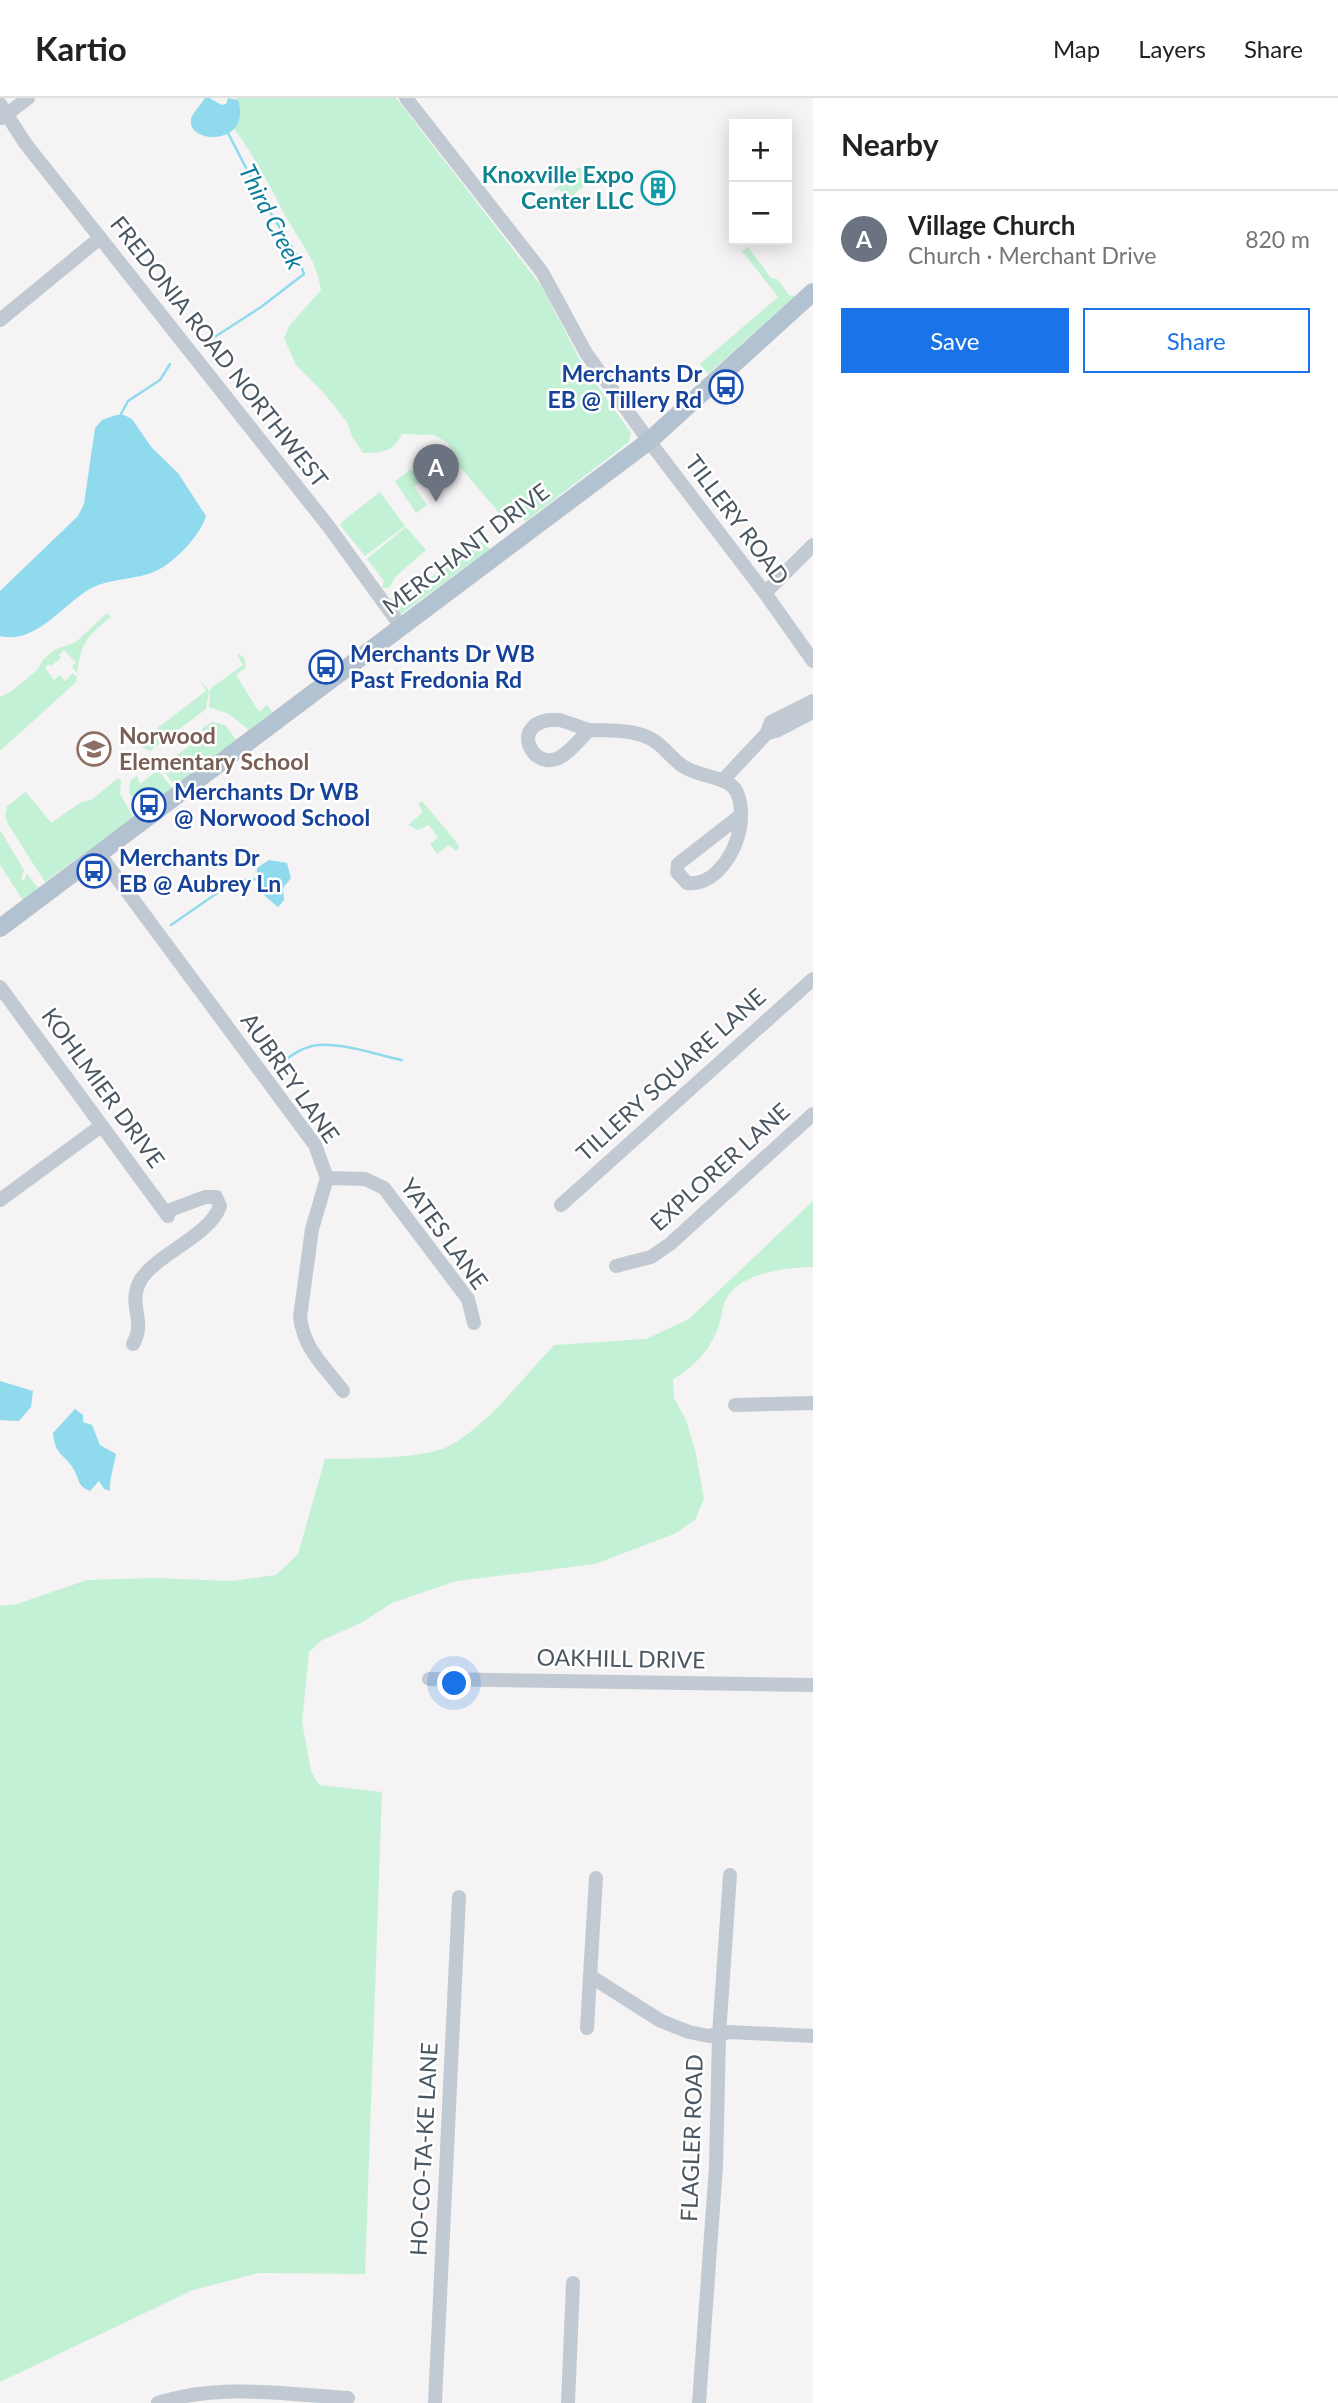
<!DOCTYPE html>
<html lang="en">
<head>
<meta charset="utf-8">
<style>
	body { margin:0; font-family:Lato,sans-serif; background:#f2f2f2; color:#222 }
	.controls { position:absolute; right:21px; top:21px; display:grid; overflow:hidden; border-radius:0px; box-shadow:0 4px 18px #0003 }
	.controls button { width:63px; height:63px; display:grid; place-items:center; padding:0; border:0; border-bottom:2px solid #e0e0e0; background:#fff; color:#222; font:35px sans-serif }
	.you { position:absolute; left:455px; top:1586px; width:24px; height:24px; margin:-18px; border:5px solid #fff; border-radius:50%; background:#1a73e8; box-shadow:0 0 0 10px #1a73e833 }
	.badge { display:grid; place-items:center; width:46px; height:46px; border-radius:50%; background:#1a73e8; color:#fff; font-size:23px; font-weight:700 }
	.pin { position:absolute; translate:-50% -58px; filter:drop-shadow(0 2px 4px #0008) }
	.pin::after { content:''; position:absolute; top:37px; width:24px; height:21px; background:inherit; clip-path:polygon(0 0,100% 0,50% 100%) }
	.list { margin:0; padding:0; list-style:none }
	h2 { display:flex; justify-content:space-between; align-items:center; height:91px; margin:0; padding:0 28px; font-size:30px }
	h2 small { font-size:23px; font-weight:400; color:#767676 }
	.list li { display:grid; grid-template-columns:46px 1fr auto; gap:21px; align-items:center; box-sizing:border-box; height:98px; padding:0 28px; border-top:2px solid #e0e0e0 }
	.list b { display:block; font-size:26px; white-space:nowrap }
	.list p { margin:0; font-size:23px; white-space:nowrap; color:#767676 }
	.list em { font-size:23px; font-style:normal; color:#767676 }
	.actions { display:flex; gap:14px; padding:21px 28px }
	.actions a { flex:1; padding:16px 0; border:2px solid #1a73e8; border-radius:0px; text-align:center; font-size:24px; color:#1a73e8 }
	.actions .main { background:#1a73e8; color:#fff }
	.map { position:relative; flex:none; width:813px; height:2305px; overflow:hidden }
	header { display:flex; align-items:center; gap:42px; box-sizing:border-box; height:98px; padding:0 35px; background:#fff; border-bottom:2px solid #e0e0e0 }
	header strong { font-size:33px }
	nav { display:flex; gap:38px; margin-inline-start:auto; font-size:24px }
	main { display:flex }
	aside { flex:1; background:#fff }
	.map>svg:first-child { display:block }
	.green { fill:#c3f1d5 }
	.water { fill:#90daee }
	.lines { fill:none; stroke-linecap:round; stroke-linejoin:round }
	.stream { stroke:#90daee; stroke-width:2.5 }
	.minor { stroke:#c1cad2; stroke-width:14 }
	.major { stroke:#b3c2d1; stroke-width:18 }
	.labels { text-anchor:middle; stroke-width:5; stroke-linejoin:round; paint-order:stroke }
	.culture-label { font-size:23px; font-weight:bold; fill:#0d838f; stroke:#fff; text-anchor:end }
	.street-label { font-size:23px; fill:#4a5661; stroke:#fff }
	.transit-label { font-size:23px; font-weight:bold; fill:#164399; stroke:#fff; text-anchor:start }
	.education-label { font-size:23px; font-weight:bold; fill:#785e54; stroke:#fff; text-anchor:start }
	.water-label { font-size:24px; font-style:italic; fill:#0c7c9b; stroke:#fff }
</style>
</head>
<body>
<header>
<strong>Kartio</strong>
<nav><a>Map</a><a>Layers</a><a>Share</a></nav>
</header>
<main>
<div class="map">
<svg width="813" height="2305" viewBox="0 0 813 2305">
	<rect width="100%" height="100%" fill="#f5f3f3"/>
	<!-- green -->
	<g class="green">
		<path d="M237 0H396L542 189 582 266 631 335 629 344 526 423 512 409 502 418 460 369 448 345 434 337 402 336C392 355 384 354 363 355L352 338 347 324 323 294 296 267 284 240 289 228 321 192C316 161 301 145 286 119 270 89 255 58 234 31L239 17Z"/>
		<path d="M577 70H583L588 73 582 79 587 85 568 102 559 91 551 95Z"/>
		<path d="M748 149 771 180 777 181 789 197 796 198 708 276 700 266 778 199 742 153Z"/>
		<path d="M425 362 430 365 432 371 420 380 422 383 414 389 427 407 416 415 395 383 411 371 418 380 426 374 419 364Z"/>
		<path d="M380 394 405 428 365 458 340 427 343 423Z"/>
		<path d="M406 429 426 452 395 479 389 490H382L384 483 367 461Z"/>
		<path d="M480 443 490 451 400 517 390 503C395 494 402 493 411 495L445 469V463C454 452 466 444 480 443Z"/>
		<path d="M107 515 111 519C86 539 81 544 77 576L72 568 76 564 64 552 59 557 61 560 51 568 49 566 45 570 54 582 60 577 65 583 73 575 77 579 76 584 0 653V599L12 593 37 572 43 562 54 552 76 544Z"/>
		<path d="M239 556 244 560 246 569 236 577 259 614 267 607 272 614 249 632 229 616 209 609 210 591 243 567 237 557Z"/>
		<path d="M200 582 209 593 206 611 150 653 141 649 143 641 206 593Z"/>
		<path d="M212 624 225 627 236 642 175 688 161 669 203 638 202 630Z"/>
		<path d="M158 672 172 690 143 712 129 695 130 683 137 678 140 686Z"/>
		<path d="M118 680 121 682 120 696 133 719 45 784 8 726 5 719 7 708 26 694 51 725 80 705 93 701Z"/>
		<path d="M422 703 458 746 459 750 456 753 449 747 437 756 430 746 438 740 429 727 418 732 408 727 423 714 418 706Z"/>
		<path d="M0 732 24 772 21 781 24 782 27 776 38 790 23 802 0 767Z"/>
		<path d="M813 1103V1169C785 1170 739 1174 725 1203 722 1209 722 1217 720 1224 712 1250 696 1268 673 1281L674 1300 686 1322 696 1356 704 1401 695 1422 674 1436 595 1466 456 1483 392 1505 361 1525 322 1542 309 1554 302 1624 311 1673 319 1687 382 1694 365 2176 259 2175 193 2192 0 2284V1508L17 1506 87 1482 154 1480 231 1483 276 1477 298 1456 325 1361C357 1360 427 1362 453 1346 493 1321 523 1280 554 1247L646 1241 689 1221Z"/>
	</g>
	<!-- water -->
	<g class="water">
		<path d="M205 0H209L222 7 226 6 228 0 238 2C253 51 181 46 192 18 195 13 201 6 205 0Z"/>
		<path d="M116 317H124L132 321 152 350 178 375 206 418C201 437 171 469 151 475 132 482 105 481 88 492 62 508 34 547 0 538V493L78 418 84 406 95 330 102 322Z"/>
		<path d="M269 762 287 765 291 780 283 790 284 802 278 809C263 796 255 793 257 770Z"/>
		<path d="M0 1283 33 1293 31 1309 19 1323 0 1322Z"/>
		<path d="M75 1311 83 1317V1324L92 1327 100 1347 116 1356C114 1369 109 1381 110 1393L104 1391 99 1383 90 1393C77 1388 80 1382 74 1372 65 1355 55 1359 53 1335Z"/>
	</g>
	<g class="lines">
		<!-- stream -->
		<g class="stream">
			<path d="M210 242 261 209 304 176 298 159 262 101 228 35"/>
			<path d="M120 318 128 303 160 282 170 266"/>
			<path d="M171 827 236 782 259 781"/>
			<path d="M275 969C286 962 296 952 309 949 332 941 377 957 402 962"/>
		</g>
		<!-- minor -->
		<g class="minor">
			<path d="M406 0 542 174 586 255 649 343 765 495 813 563"/>
			<path d="M0 6 25 45 329 429 402 530"/>
			<path d="M2 20 28 0"/>
			<path d="M0 222 100 140"/>
			<path d="M765 495 813 447"/>
			<path d="M549 622H560L589 632C580 641 568 657 556 661 532 670 511 628 549 622Z"/>
			<path d="M589 632C609 633 636 631 653 642 666 650 674 664 686 670 715 685 741 674 741 717"/>
			<path d="M767 635 776 633 813 614"/>
			<path d="M724 681 767 635 771 624 813 603"/>
			<path d="M741 717C742 744 719 789 687 785L677 774 678 766Z"/>
			<path d="M100 757 315 1047 327 1080 312 1131 300 1219C304 1252 324 1267 343 1293"/>
			<path d="M0 889 168 1118"/>
			<path d="M327 1080 365 1081 384 1090 468 1201 474 1225"/>
			<path d="M0 1102 101 1028"/>
			<path d="M561 1107 813 881"/>
			<path d="M616 1168 651 1159 670 1146 813 1016"/>
			<path d="M133 1246C147 1223 127 1207 140 1183 156 1156 210 1138 220 1108L216 1099H205L165 1114"/>
			<path d="M735 1307 813 1305"/>
			<path d="M429 1581 813 1587"/>
			<path d="M596 1780 590 1878 661 1923 689 1934 709 1938 730 1934 813 1938"/>
			<path d="M587 1930 590 1878"/>
			<path d="M158 2305C218 2285 286 2296 348 2300"/>
			<path d="M435 2305 459 1799"/>
			<path d="M568 2305 573 2185"/>
			<path d="M699 2305 716 2068 719 1937 730 1777"/>
		</g>
		<!-- major -->
		<path class="major" d="M0 830 649 343 813 194"/>
	</g>
	<!-- icons -->
	<defs>
		<symbol id="building-ring" viewBox="-11 -11 22 22"><circle r="9.5" fill="#fff" stroke="#0f9aa8" stroke-width="1.5"/><path d="M-4-6H4V6H1V3H-1V6H-4ZM-2.5-4.3h1.7v1.8h-1.7ZM.8-4.3h1.7v1.8H.8ZM-2.5-1h1.7V.8h-1.7ZM.8-1h1.7V.8H.8Z" fill="#0f9aa8"/></symbol>
		<symbol id="bus-ring" viewBox="-11 -11 22 22"><circle r="9.5" fill="#fff" stroke="#1a4fb4" stroke-width="1.5"/><path d="M-5-6H5V4H4V6H2V4H-2V6H-4V4H-5ZM-3.5-4V0h7V-4ZM-3.5 1.2v1.5H-2V1.2ZM2 1.2v1.5H3.5V1.2Z" fill="#1a4fb4"/></symbol>
		<symbol id="school-ring" viewBox="-11 -11 22 22"><circle r="9.5" fill="#fff" stroke="#8d6e63" stroke-width="1.5"/><path d="M0-5L7-2L0 1L-7-2ZM-4 1L0 2.5L4 1V4Q0 6-4 4Z" fill="#8d6e63"/></symbol>
	</defs>
	<g fill-rule="evenodd">
		<use href="#building-ring" x="639" y="71" width="38" height="38"/>
		<use href="#bus-ring" x="707" y="270" width="38" height="38"/>
		<use href="#bus-ring" x="307" y="550" width="38" height="38"/>
		<use href="#school-ring" x="75" y="632" width="38" height="38"/>
		<use href="#bus-ring" x="130" y="688" width="38" height="38"/>
		<use href="#bus-ring" x="75" y="754" width="38" height="38"/>
	</g>
	<g class="labels">
		<!-- culture labels -->
		<g class="culture-label">
			<text x="634" y="85">Knoxville Expo<tspan x="634" dy="26">Center LLC</tspan></text>
		</g>
		<!-- street labels -->
		<g class="street-label">
			<text transform="translate(219 254) rotate(52)" y="8">FREDONIA ROAD NORTHWEST</text>
			<text transform="translate(737 422) rotate(53)" y="8">TILLERY ROAD</text>
			<text transform="translate(466 451) rotate(-37)" y="8">MERCHANT DRIVE</text>
			<text transform="translate(671 977) rotate(-42)" y="8">TILLERY SQUARE LANE</text>
			<text transform="translate(290 980) rotate(55)" y="8">AUBREY LANE</text>
			<text transform="translate(103 990) rotate(54)" y="8">KOHLMIER DRIVE</text>
			<text transform="translate(720 1069) rotate(-42)" y="8">EXPLORER LANE</text>
			<text transform="translate(444 1136) rotate(54)" y="8">YATES LANE</text>
			<text transform="translate(621 1561) rotate(1)" y="8">OAKHILL DRIVE</text>
			<text transform="translate(692 2040) rotate(-88)" y="8">FLAGLER ROAD</text>
			<text transform="translate(424 2051) rotate(-87)" y="8">HO-CO-TA-KE LANE</text>
		</g>
		<!-- transit labels -->
		<g class="transit-label">
			<text x="702" y="284" text-anchor="end">Merchants Dr<tspan x="702" dy="26">EB @ Tillery Rd</tspan></text>
			<text x="350" y="564">Merchants Dr WB<tspan x="350" dy="26">Past Fredonia Rd</tspan></text>
			<text x="174" y="702">Merchants Dr WB<tspan x="174" dy="26">@ Norwood School</tspan></text>
			<text x="119" y="768">Merchants Dr<tspan x="119" dy="26">EB @ Aubrey Ln</tspan></text>
		</g>
		<!-- education labels -->
		<g class="education-label">
			<text x="119" y="646">Norwood<tspan x="119" dy="26">Elementary School</tspan></text>
		</g>
		<!-- water labels -->
		<g class="water-label">
			<text transform="translate(271 119) rotate(63)" y="8">Third Creek</text>
		</g>
	</g>
</svg>
<div class="controls">
<button>+</button>
<button>−</button>
</div>
<div class="you"></div>
<div class="pin badge" style="left:436px;top:404px;background:#6b7280">A</div>
</div>
<aside>
<h2>Nearby<small></small></h2>
<ul class="list">
<li><span class="badge" style="background:#6b7280">A</span><div><b>Village Church</b><p>Church · Merchant Drive</p></div><em>820 m</em></li>
</ul>
<div class="actions"><a class="main">Save</a><a>Share</a></div>
</aside>
</main>
</body>
</html>
